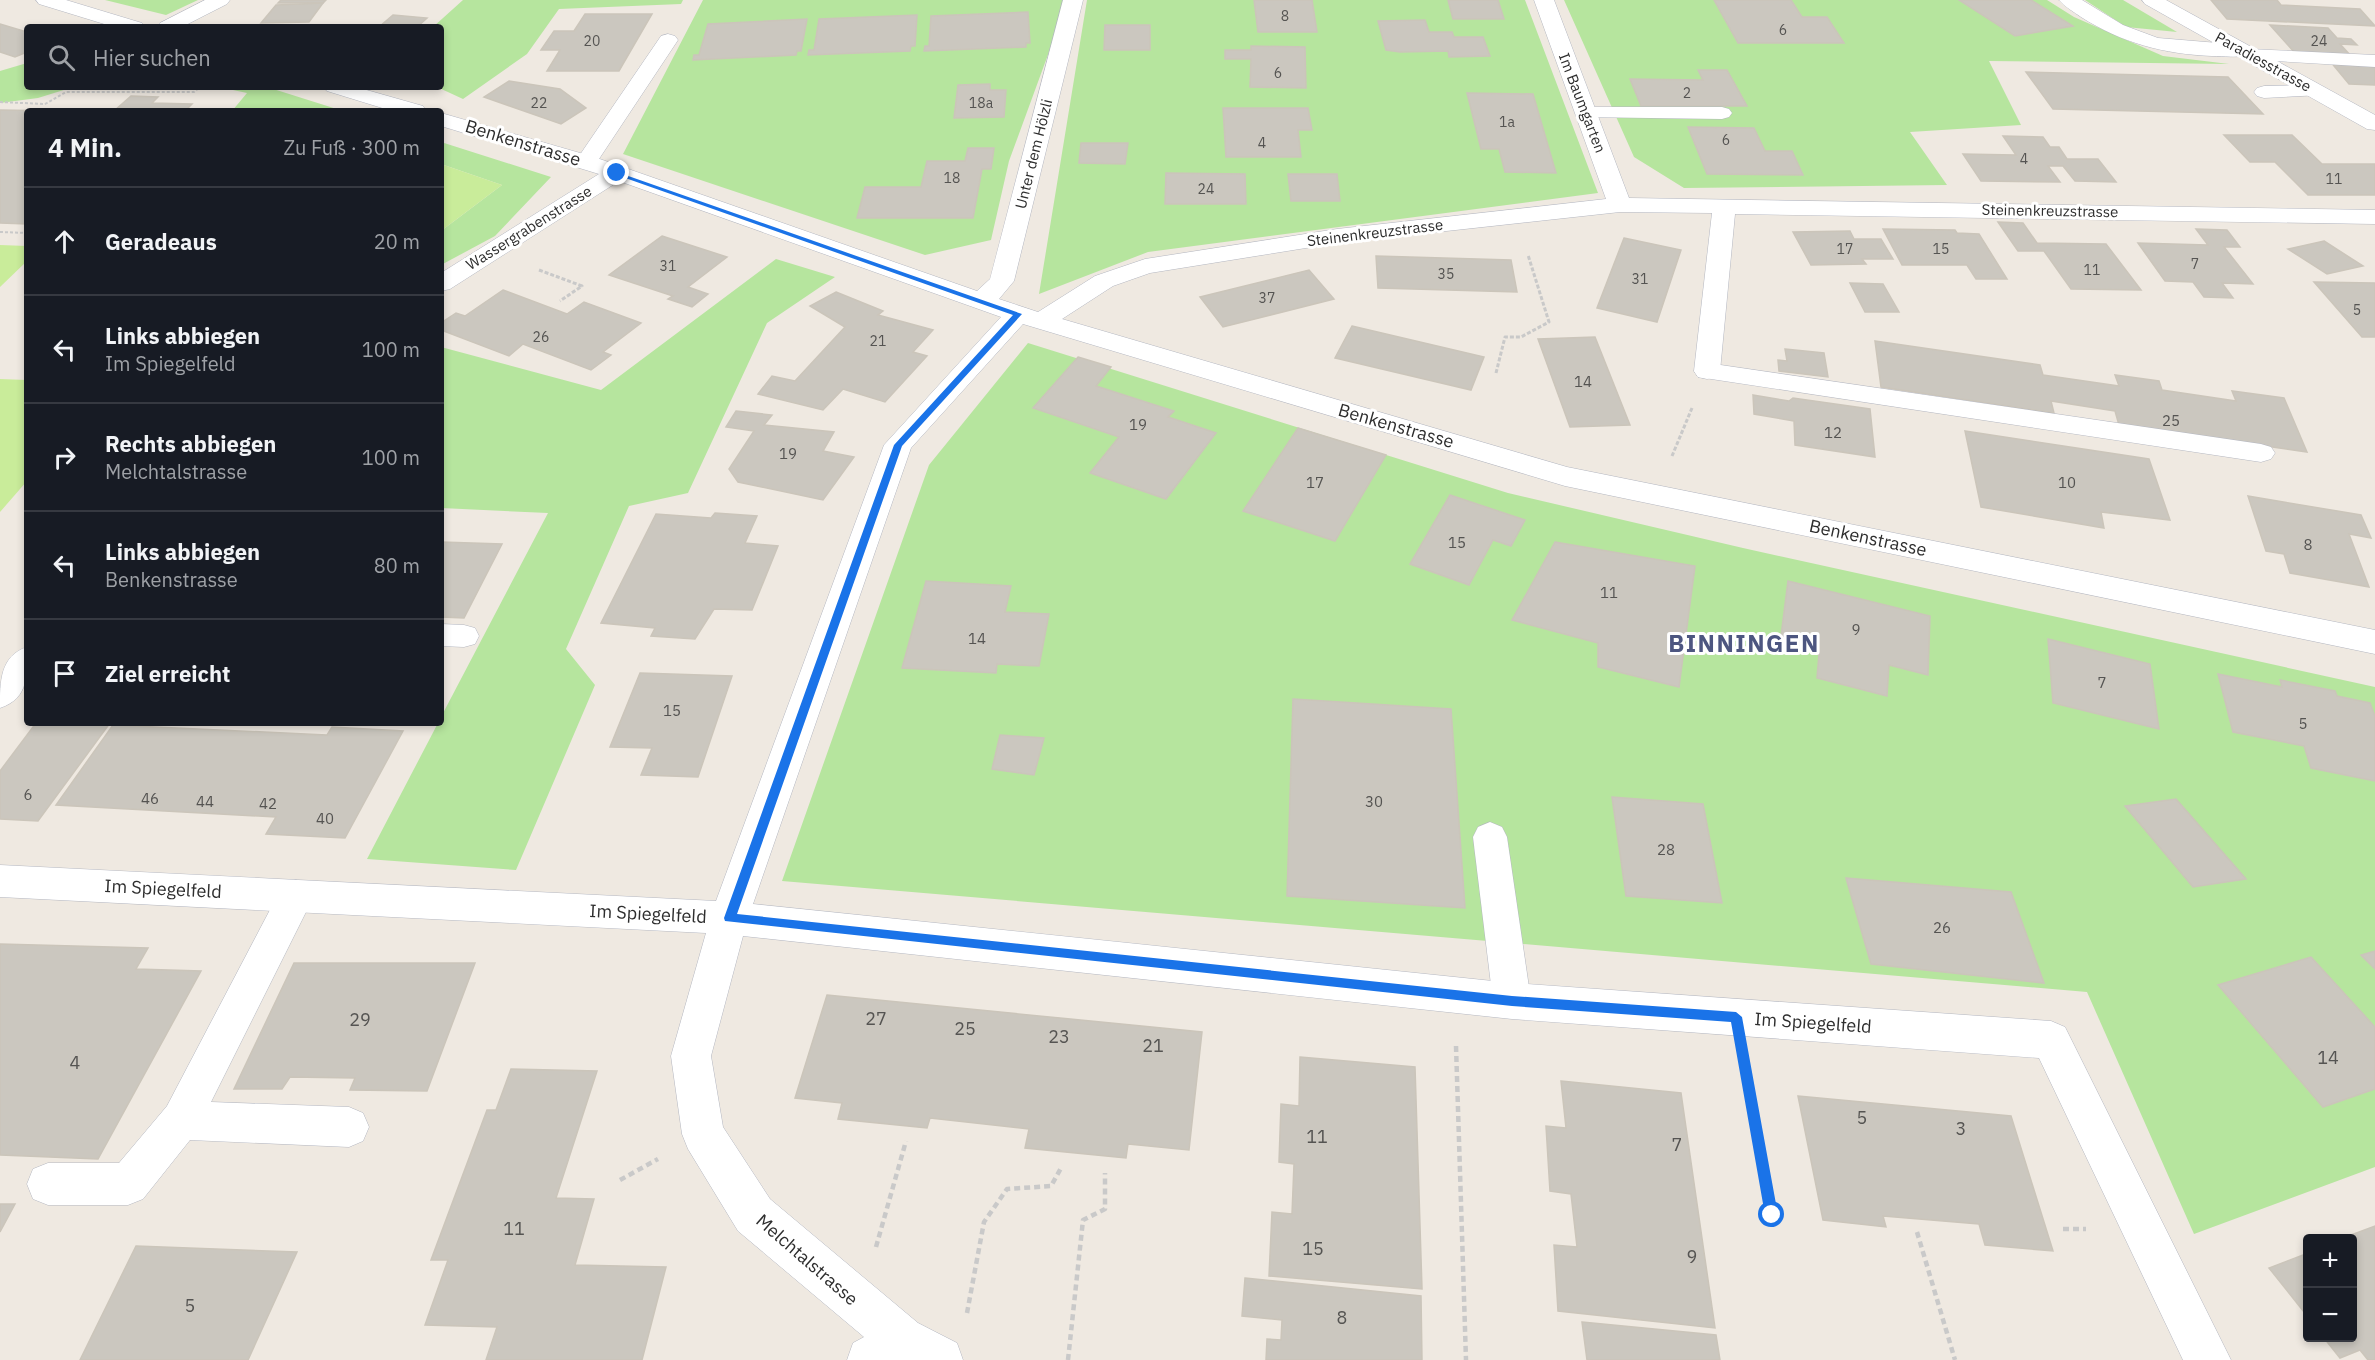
<!DOCTYPE html>
<html lang="de">
<head>
<meta charset="utf-8">
<style>
	body { margin:0; font-family:"IBM Plex Sans",sans-serif; background:#242831; color:#f1f3f6 }
	.controls { position:absolute; right:18px; bottom:18px; display:grid; overflow:hidden; border-radius:6px; box-shadow:0 3px 9px #0003 }
	.controls button { width:54px; height:54px; display:grid; place-items:center; padding:0; border:0; border-bottom:2px solid #363941; background:#171b24; color:#f1f3f6; font:30px sans-serif }
	.stop { position:absolute; width:18px; height:18px; margin:-14px; border:4px solid #1a73e8; border-radius:50%; background:#fff }
	.stop.end { background:#1a73e8; border-color:#fff; box-shadow:0 2px 6px #0008 }
	.list { margin:0; padding:0; list-style:none }
	h2 { display:flex; justify-content:space-between; align-items:center; height:78px; margin:0; padding:0 24px; font-size:26px }
	h2 small { font-size:20px; font-weight:400; color:#9ea1a6 }
	.list li { display:grid; grid-template-columns:39px 1fr auto; gap:18px; align-items:center; box-sizing:border-box; height:108px; padding:0 24px; border-top:2px solid #363941 }
	.list b { display:block; font-size:22px; white-space:nowrap }
	.list p { margin:0; font-size:20px; white-space:nowrap; color:#9ea1a6 }
	.list em { font-size:20px; font-style:normal; color:#9ea1a6 }
	.icon { flex:none; width:33px; height:33px; fill:none; stroke:currentColor; stroke-width:2; stroke-linecap:round; stroke-linejoin:round }
	.map { position:relative; flex:none; width:2375px; height:1360px; overflow:hidden }
	.search { position:absolute; background:#171b24; box-shadow:0 3px 9px #0003; left:24px; top:24px; width:420px; height:66px; display:flex; align-items:center; gap:15px; box-sizing:border-box; padding:0 21px; border-radius:6px; color:#9ea1a6; font-size:22px }
	.panel { position:absolute; background:#171b24; box-shadow:0 3px 9px #0003; left:24px; top:108px; width:420px; height:618px; border-radius:6px }
	.map>svg:first-child { display:block }
	.green { fill:#b6e59e }
	.pitch { fill:#c9ec9a }
	.building { fill:#cbc7bf; stroke:#cbc5ba; stroke-width:1.5 }
	.lines { fill:none; stroke-linecap:round; stroke-linejoin:round }
	.service-casing { stroke:#b4b7c1; stroke-width:1 }
	.minor-casing { stroke:#b4b7c1; stroke-width:1 }
	.tertiary-casing { stroke:#b4b7c1; stroke-width:1 }
	.path-far2 { stroke:#c9c9c9; stroke-width:2; stroke-dasharray:3 2; stroke-linecap:butt }
	.path-far1 { stroke:#c9c9c9; stroke-width:3; stroke-dasharray:4 2; stroke-linecap:butt }
	.path { stroke:#c9c9c9; stroke-width:4.5; stroke-dasharray:6 4; stroke-linecap:butt }
	.service { fill:#fff; fill-rule:evenodd }
	.minor { fill:#fff; fill-rule:evenodd }
	.tertiary { fill:#fff; fill-rule:evenodd }
	.route { fill:#1a73e8 }
	.labels { text-anchor:middle; stroke-width:6; stroke-linejoin:round; paint-order:stroke }
	.far-number-label { font-size:14px; fill:#555452 }
	.far-street-label { font-size:15px; fill:#2e2e2e; stroke:#fff }
	.number-label { font-size:15px; fill:#555452 }
	.street-label { font-size:18px; fill:#2e2e2e; stroke:#fff }
	.near-number-label { font-size:18px; fill:#555452 }
	.district-label { font-size:24px; font-weight:bold; letter-spacing:1.5px; fill:#4d5680; stroke:#fff }
</style>
</head>
<body>
<div class="map">
<svg width="2375" height="1360" viewBox="0 0 2375 1360">
	<rect width="100%" height="100%" fill="#efe9e1"/>
	<!-- green -->
	<g class="green">
		<path d="M105 0H198L166 15Z"/>
		<path d="M463 0H683L681 4 559 9 527 54 463 99 437 87H441V27H433Z"/>
		<path d="M703 0H1068L1009 161 991 240 925 255 623 154Z"/>
		<path d="M1087 0H1525L1598 193 1148 252 1039 294Z"/>
		<path d="M1564 0H2047L2074 17 2163 56 2229 64 1989 61 2021 125 1910 132 1947 185 1684 188 1634 157Z"/>
		<path d="M2085 0H2123L2177 32 2126 27Z"/>
		<path d="M27 63V87H144L67 89 38 98 0 103V71Z"/>
		<path d="M219 87H267L343 111H232L247 93Z"/>
		<path d="M441 142 551 177 495 236 441 265V231L502 185 441 164Z"/>
		<path d="M776 259 835 277 767 323 688 493 629 506 566 649 595 685 516 870 367 859 438 723H441V717L548 513 441 508V347L601 390Z"/>
		<path d="M1028 343 1508 493 1743 548 2375 687V1167L2194 1234 2087 992 782 881 929 465Z"/>
	</g>
	<!-- pitch -->
	<g class="pitch">
		<path d="M441 164 502 185 441 231Z"/>
		<path d="M0 245 27 246V261L0 287Z"/>
		<path d="M0 379 27 380V481L0 512Z"/>
	</g>
	<!-- building -->
	<g class="building">
		<path d="M281 0H326L323 3H278Z"/>
		<path d="M1254 0H1312L1317 32H1258Z"/>
		<path d="M1448 0H1498L1504 19H1453Z"/>
		<path d="M1714 0H1791L1802 17H1827L1844 43H1738Z"/>
		<path d="M1959 0H2031L2073 26 2015 36Z"/>
		<path d="M2211 0H2277L2281 5 2360 9 2375 26 2227 19Z"/>
		<path d="M323 3 309 22 261 23 276 5Z"/>
		<path d="M1028 12 1030 43H1026V47L924 51 925 46H929L931 16Z"/>
		<path d="M585 14H652L619 71H547L560 50H541L554 31H574Z"/>
		<path d="M393 15 427 18 417 27H379Z"/>
		<path d="M917 15 915 46H911L910 51 808 55 809 50H814L819 19Z"/>
		<path d="M807 19 801 51H797L796 55 693 60 694 55H699L708 24Z"/>
		<path d="M1425 20 1429 32H1452L1454 37H1483L1490 56 1449 57 1448 51 1400 52 1386 50 1378 21Z"/>
		<path d="M0 24 27 32V52L15 57 0 52Z"/>
		<path d="M1105 25H1150V50H1104Z"/>
		<path d="M2270 25 2328 28 2337 38 2351 39 2357 45 2340 44 2351 56 2295 53Z"/>
		<path d="M1251 46 1305 47 1306 88 1250 87 1251 59H1225V50H1251Z"/>
		<path d="M2330 61 2375 64V85L2349 84Z"/>
		<path d="M1698 70H1727L1747 106H1641L1630 79 1703 80Z"/>
		<path d="M2026 72 2228 77 2263 114 2053 109Z"/>
		<path d="M509 81 560 89 586 108 561 124 484 97Z"/>
		<path d="M990 84V90H1006L1004 117 954 118 958 85Z"/>
		<path d="M1467 93 1533 94 1556 173 1505 172 1499 149H1481Z"/>
		<path d="M131 96 158 97 152 103 192 104 185 111H114Z"/>
		<path d="M1223 108H1308L1312 130H1298L1301 157H1226Z"/>
		<path d="M0 110 60 111H27V224L0 223Z"/>
		<path d="M1688 127 1754 128 1765 151H1792L1803 175 1707 174Z"/>
		<path d="M2224 135H2292L2322 164H2375V195H2308L2275 162H2250Z"/>
		<path d="M2003 136 2043 137 2050 147H2059L2067 159H2098L2116 182 2075 181 2063 166H2048L2060 182 1981 181 1963 154 2016 155Z"/>
		<path d="M1081 143H1128L1125 164 1079 163Z"/>
		<path d="M968 148H994L991 169H982L973 218H857L865 187H921L927 161H965Z"/>
		<path d="M1166 173 1245 174 1246 204H1165Z"/>
		<path d="M1288 174H1337L1340 201H1291Z"/>
		<path d="M1998 222 2023 223 2037 243 2106 244 2141 290 2071 289 2044 251H2018Z"/>
		<path d="M1883 229 1955 230 1957 233 1979 234 2007 279H1976L1967 265H1902Z"/>
		<path d="M2196 229 2227 230 2240 247H2224L2253 284 2222 283 2233 298 2204 297 2193 282 2165 281 2138 243 2208 245Z"/>
		<path d="M1850 231 1854 239H1881L1893 259H1862L1866 264 1811 265 1793 232Z"/>
		<path d="M662 236 727 257 688 287 708 294 692 307 668 299 673 296 609 275Z"/>
		<path d="M1624 238 1681 250 1657 322 1597 308Z"/>
		<path d="M2324 241 2363 266 2327 274 2288 249Z"/>
		<path d="M1376 256 1511 260 1517 292 1378 288Z"/>
		<path d="M1309 270 1334 299 1223 327 1200 297Z"/>
		<path d="M2314 282 2375 283V337H2362Z"/>
		<path d="M1850 283 1883 284 1899 312H1865Z"/>
		<path d="M503 290 567 314 584 302 641 323 603 352 611 355 591 370 523 344 509 356 441 330V323L456 313 465 316Z"/>
		<path d="M836 292 883 311 878 315 933 330 913 352 927 356 885 402 843 389 823 410 758 394 772 376 795 381 845 327 810 306Z"/>
		<path d="M1352 326 1484 357 1471 390 1335 358Z"/>
		<path d="M1595 337 1630 425 1570 427 1538 339Z"/>
		<path d="M1875 341 2040 365 2043 375 2119 386 2115 375 2159 381 2162 390 2236 401 2232 391 2284 398 2307 452 2119 425 2115 411 2051 401 2054 413 1881 387Z"/>
		<path d="M1785 349 1824 353 1828 377 1779 371 1778 360 1787 361Z"/>
		<path d="M1078 357 1111 367 1096 386 1174 411 1168 417 1216 433 1166 499 1090 473 1119 437 1033 408Z"/>
		<path d="M1753 395 1789 401 1793 398 1870 409 1875 457 1795 445 1794 421 1754 414Z"/>
		<path d="M736 411 772 415 764 425 834 432 823 451 854 457 823 500 738 482 729 469 754 431 726 427Z"/>
		<path d="M1298 428 1386 455 1335 541 1243 511Z"/>
		<path d="M1965 431 2149 459 2170 520 2101 512 2104 528 1981 507Z"/>
		<path d="M1450 495 1525 520 1511 546 1493 540 1469 585 1410 564Z"/>
		<path d="M2248 496 2361 515 2371 538 2349 534 2369 587 2290 573 2284 554 2266 551Z"/>
		<path d="M715 513 757 516 745 543 778 546 752 610 714 609 695 639 651 636 655 628 601 623 656 514 711 518Z"/>
		<path d="M441 542 502 544 464 618 441 617Z"/>
		<path d="M1555 542 1695 566 1679 687 1598 667V643L1512 620Z"/>
		<path d="M926 581 1011 586 1005 612 1049 614 1039 666 997 664 996 673 902 668Z"/>
		<path d="M1788 581 1930 616 1928 675 1889 665 1887 696 1817 678 1819 654 1780 644Z"/>
		<path d="M2048 639 2150 664 2159 729 2053 703Z"/>
		<path d="M640 673 732 676 698 777 641 775 652 748 610 747Z"/>
		<path d="M2218 674 2282 687 2280 680 2335 691 2337 696 2370 703 2375 716V781L2311 768 2304 746 2233 732Z"/>
		<path d="M1293 699 1451 709 1465 908 1287 896Z"/>
		<path d="M36 723H110L38 821 0 819V771Z"/>
		<path d="M113 725 327 735 332 727 403 731 345 838 266 834 276 817 56 805Z"/>
		<path d="M1000 735 1044 738 1034 775 992 769Z"/>
		<path d="M1612 797 1703 804 1722 903 1626 896Z"/>
		<path d="M2176 799 2246 879 2193 887 2125 806Z"/>
		<path d="M1846 878 2011 892 2044 983 1871 964Z"/>
		<path d="M0 944 148 948 136 969 201 971 98 1159 0 1155Z"/>
		<path d="M2375 951V969L2361 955Z"/>
		<path d="M2311 957 2375 1027V1089L2323 1107 2218 985Z"/>
		<path d="M294 963H475L427 1091 350 1090 355 1078 290 1077 282 1089H234Z"/>
		<path d="M827 995 1202 1032 1189 1150 1128 1144 1126 1158 1025 1148 1029 1129 930 1118 927 1128 838 1119 842 1103 795 1098Z"/>
		<path d="M1300 1057 1415 1067 1422 1289 1269 1276 1272 1212 1292 1214 1294 1164 1279 1162 1281 1104 1299 1106Z"/>
		<path d="M511 1069 597 1071 556 1198 594 1199 575 1265 666 1267 642 1360H486L497 1327 425 1325 448 1260H431L487 1110H496Z"/>
		<path d="M1561 1081 1681 1093 1715 1328 1558 1311 1554 1245 1577 1247 1571 1194 1550 1191 1546 1126 1566 1128Z"/>
		<path d="M1798 1096 2011 1116 2053 1251 1985 1245 1979 1224 1883 1216 1886 1227 1823 1220Z"/>
		<path d="M0 1204H15L0 1232Z"/>
		<path d="M2375 1226V1360H2368L2360 1350 2340 1358 2324 1338H2352V1238H2343Z"/>
		<path d="M136 1246 297 1252 248 1360H80Z"/>
		<path d="M2308 1253V1317L2269 1268Z"/>
		<path d="M1245 1278 1421 1296 1422 1360H1266L1267 1339 1281 1340 1282 1320 1242 1316Z"/>
		<path d="M1582 1322 1716 1335 1720 1360H1587Z"/>
	</g>
	<g class="lines">
		<defs>
			<g id="service">
				<path d="M668 34 675 36 678 40 597 162 594 167 586 168 578 167 575 162 661 36Z"/>
				<path d="M2249 49 2375 55V67L2242 59 2239 55 2242 51Z"/>
				<path d="M2314 85 2321 87 2324 91 2321 95 2264 98 2257 96 2254 92 2257 88 2264 86Z"/>
				<path d="M1586 107H1722L1729 109 1732 113 1729 117 1722 119 1579 117 1576 113 1579 109Z"/>
				<path d="M1707 363 2261 444 2271 447 2275 453 2271 459 2261 462 1698 377 1694 371 1698 365Z"/>
				<path d="M441 624 464 625 475 628 479 636 475 644 464 647 441 646Z"/>
				<path d="M1490 822 1502 827 1507 837 1531 1001 1525 1013 1512 1018 1499 1013 1493 1001 1473 837 1478 827Z"/>
				<path d="M296 880 309 885 314 896 211 1102 349 1107 363 1113 369 1127 363 1141 349 1147 190 1140 143 1199 128 1205H48L33 1199 27 1184 33 1169 48 1163H119L167 1106 283 885Z"/>
			</g>
			<g id="minor">
				<path d="M36 0H66L142 23 145 27H114L39 4Z"/>
				<path d="M205 0H230L227 4 182 27H157L160 23Z"/>
				<path d="M1063 0H1083L1014 281 999 299 1038 312 1095 276 1145 259 1337 229 1606 199 1534 0H1554L1629 198 2375 210V224L1735 214 1720 371 1716 377 1707 379 1698 377 1694 371 1712 213 1620 212 1337 243 1150 273 1113 286 1062 319 1567 467 2375 630V654L1565 486 1023 324 911 448 753 904 1512 983 2051 1021 2065 1027 2231 1360H2183L2039 1058 1512 1019 743 936 711 1056 723 1127 770 1199 918 1323 957 1343 963 1360H847L853 1343 864 1337 738 1231 688 1149 682 1134 671 1056 706 933 0 897V865L716 901 884 445 1001 317 619 181 450 289 441 291V273L599 174 441 126V113L594 157 977 291 990 279Z"/>
				<path d="M2059 0H2082L2123 25 2158 38 2242 45 2249 47 2252 51 2249 55C2237 58 2224 56 2212 56 2164 54 2122 43 2081 17 2074 12 2065 7 2059 0Z"/>
				<path d="M324 87H356L423 106 426 111H392L327 91Z"/>
				<path d="M27 647C27 673 30 698 0 708 0 681 0 656 27 647Z"/>
			</g>
			<path id="tertiary" d="M2142 0H2166L2375 115V130L2367 129 2145 4Z"/>
		</defs>
		<!-- service casing -->
		<use href="#service" class="service-casing"/>
		<!-- minor casing -->
		<use href="#minor" class="minor-casing"/>
		<!-- tertiary casing -->
		<use href="#tertiary" class="tertiary-casing"/>
		<!-- path-far2 -->
		<g class="path-far2">
			<path d="M0 102 45 104 66 92H194L200 87"/>
			<path d="M0 232 27 233"/>
		</g>
		<!-- path-far1 -->
		<g class="path-far1">
			<path d="M539 270 582 286 560 301"/>
			<path d="M1496 373 1505 337H1521L1549 322 1528 255"/>
			<path d="M1672 456 1692 408"/>
		</g>
		<!-- path -->
		<g class="path">
			<path d="M1456 1046 1466 1360"/>
			<path d="M1745 1068 1772 1215"/>
			<path d="M620 1180 658 1159"/>
			<path d="M2063 1229H2086"/>
			<path d="M1917 1232 1955 1360"/>
			<path d="M876 1247 906 1141"/>
			<path d="M967 1313 984 1222 1007 1189 1051 1186 1061 1168"/>
			<path d="M1068 1360 1083 1220 1105 1209V1173"/>
		</g>
		<!-- service -->
		<use href="#service" class="service"/>
		<!-- minor -->
		<use href="#minor" class="minor"/>
		<!-- tertiary -->
		<use href="#tertiary" class="tertiary"/>
	</g>
	<!-- route -->
	<path class="route" d="M614 171 1022 314 902 446 737 914 1512 996 1736 1012 1742 1017 1778 1215 1776 1220 1772 1222 1767 1220 1765 1215 1731 1022 1512 1006 725 921 724 918 894 445 1013 315 614 174Z"/>
	<g class="labels">
		<!-- far-number labels -->
		<g class="far-number-label">
			<text x="1285" y="21">8</text>
			<text x="1783" y="35">6</text>
			<text x="592" y="46">20</text>
			<text x="2319" y="46">24</text>
			<text x="1278" y="78">6</text>
			<text x="1687" y="98">2</text>
			<text x="539" y="108">22</text>
			<text x="981" y="108">18a</text>
			<text x="1507" y="127">1a</text>
			<text x="1726" y="145">6</text>
			<text x="1262" y="148">4</text>
			<text x="2024" y="164">4</text>
			<text x="952" y="183">18</text>
			<text x="2334" y="184">11</text>
			<text x="1206" y="194">24</text>
			<text x="1845" y="254">17</text>
			<text x="1941" y="254">15</text>
			<text x="2195" y="269">7</text>
			<text x="668" y="271">31</text>
			<text x="2092" y="275">11</text>
			<text x="1446" y="279">35</text>
			<text x="1640" y="284">31</text>
			<text x="1267" y="303">37</text>
			<text x="2357" y="315">5</text>
			<text x="541" y="342">26</text>
			<text x="878" y="346">21</text>
		</g>
		<!-- far-street labels -->
		<g class="far-street-label">
			<text transform="translate(2263 62) rotate(29)" y="5">Paradiesstrasse</text>
			<text transform="translate(1582 103) rotate(69)" y="5">Im Baumgarten</text>
			<text transform="translate(1034 154) rotate(-76)" y="5">Unter dem Hölzli</text>
			<text transform="translate(2050 211) rotate(1)" y="5">Steinenkreuzstrasse</text>
			<text transform="translate(529 228) rotate(-32)" y="5">Wassergrabenstrasse</text>
			<text transform="translate(1375 233) rotate(-7)" y="5">Steinenkreuzstrasse</text>
		</g>
		<!-- number labels -->
		<g class="number-label">
			<text x="1583" y="387">14</text>
			<text x="2171" y="426">25</text>
			<text x="1138" y="430">19</text>
			<text x="1833" y="438">12</text>
			<text x="788" y="459">19</text>
			<text x="1315" y="488">17</text>
			<text x="2067" y="488">10</text>
			<text x="1457" y="548">15</text>
			<text x="2308" y="550">8</text>
			<text x="1609" y="598">11</text>
			<text x="1856" y="635">9</text>
			<text x="977" y="644">14</text>
			<text x="2102" y="688">7</text>
			<text x="672" y="716">15</text>
			<text x="2303" y="729">5</text>
			<text x="28" y="800">6</text>
			<text x="150" y="804">46</text>
			<text x="205" y="807">44</text>
			<text x="1374" y="807">30</text>
			<text x="268" y="809">42</text>
			<text x="325" y="824">40</text>
			<text x="1666" y="855">28</text>
			<text x="1942" y="933">26</text>
		</g>
		<!-- street labels -->
		<g class="street-label">
			<text transform="translate(523 143) rotate(17)" y="6">Benkenstrasse</text>
			<text transform="translate(1396 426) rotate(16)" y="6">Benkenstrasse</text>
			<text transform="translate(1868 538) rotate(12)" y="6">Benkenstrasse</text>
			<text transform="translate(163 889) rotate(3)" y="6">Im Spiegelfeld</text>
			<text transform="translate(648 914) rotate(3)" y="6">Im Spiegelfeld</text>
			<text transform="translate(1813 1023) rotate(4)" y="6">Im Spiegelfeld</text>
			<text transform="translate(807 1260) rotate(41)" y="6">Melchtalstrasse</text>
		</g>
		<!-- near-number labels -->
		<g class="near-number-label">
			<text x="876" y="1025">27</text>
			<text x="360" y="1026">29</text>
			<text x="965" y="1035">25</text>
			<text x="1059" y="1043">23</text>
			<text x="1153" y="1052">21</text>
			<text x="2328" y="1064">14</text>
			<text x="75" y="1069">4</text>
			<text x="1862" y="1124">5</text>
			<text x="1961" y="1135">3</text>
			<text x="1317" y="1143">11</text>
			<text x="1677" y="1151">7</text>
			<text x="514" y="1235">11</text>
			<text x="1313" y="1255">15</text>
			<text x="1692" y="1263">9</text>
			<text x="190" y="1312">5</text>
			<text x="1342" y="1324">8</text>
		</g>
		<!-- district labels -->
		<g class="district-label">
			<text x="1744" y="652">BINNINGEN</text>
		</g>
	</g>
</svg>
<div class="controls">
<button>+</button>
<button>−</button>
</div>
<div class="stop" style="left:1772px;top:1215px"></div>
<div class="stop end" style="left:617px;top:173px"></div>
<div class="search"><svg class="icon" aria-label="search" viewBox="0 0 24 24"><circle cx="10" cy="10" r="6"/><path d="M15 15l6 6"/></svg>Hier suchen</div>
<section class="panel">
<h2>4 Min.<small>Zu Fuß · 300 m</small></h2>
<ul class="list">
<li><svg class="icon" aria-label="ahead" viewBox="0 0 24 24"><path d="M12 20V5M6 11l6-6 6 6"/></svg><div><b>Geradeaus</b></div><em>20 m</em></li>
<li><svg class="icon" aria-label="left" viewBox="0 0 24 24"><path d="M17 20v-9H6M10 6l-5 5 5 5"/></svg><div><b>Links abbiegen</b><p>Im Spiegelfeld</p></div><em>100 m</em></li>
<li><svg class="icon" aria-label="right" viewBox="0 0 24 24"><path d="M7 20v-9h11M14 6l5 5-5 5"/></svg><div><b>Rechts abbiegen</b><p>Melchtalstrasse</p></div><em>100 m</em></li>
<li><svg class="icon" aria-label="left" viewBox="0 0 24 24"><path d="M17 20v-9H6M10 6l-5 5 5 5"/></svg><div><b>Links abbiegen</b><p>Benkenstrasse</p></div><em>80 m</em></li>
<li><svg class="icon" aria-label="arrive" viewBox="0 0 24 24"><path d="M6 21V4h12l-3 4 3 4H6"/></svg><div><b>Ziel erreicht</b></div></li>
</ul>
</section>
</div>
</body>
</html>
